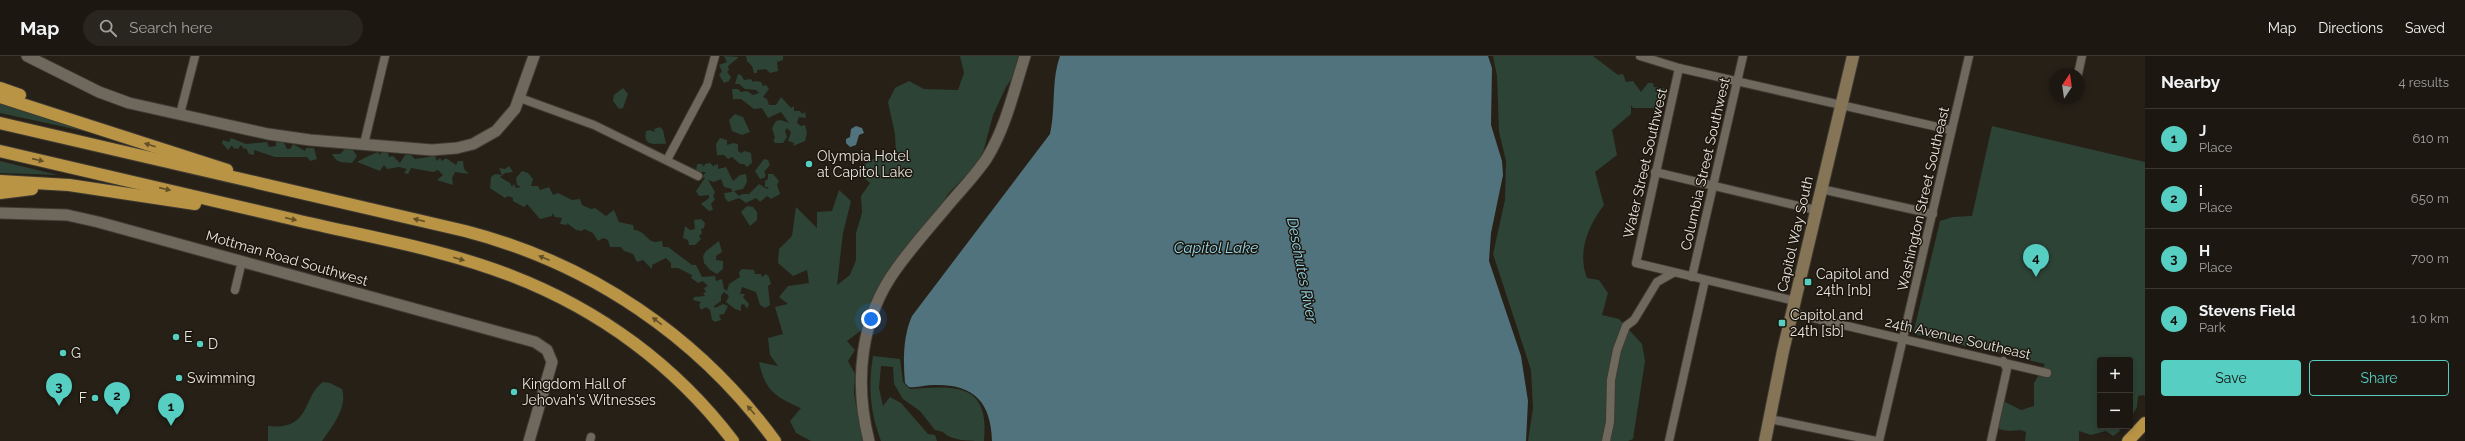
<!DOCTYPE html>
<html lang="en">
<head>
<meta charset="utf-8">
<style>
	body { margin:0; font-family:Raleway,sans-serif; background:#29251f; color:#f1f3f6 }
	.controls { position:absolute; right:12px; bottom:12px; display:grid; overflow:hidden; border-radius:4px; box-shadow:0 2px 6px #0003 }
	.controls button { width:36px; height:36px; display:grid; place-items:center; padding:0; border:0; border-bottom:1px solid #3a3731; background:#1c1811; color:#f1f3f6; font:20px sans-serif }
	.compass { position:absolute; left:2049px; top:12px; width:36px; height:36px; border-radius:50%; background:#1c1811; box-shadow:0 2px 6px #0003; rotate:13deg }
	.you { position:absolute; left:871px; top:263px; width:14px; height:14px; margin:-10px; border:3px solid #fff; border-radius:50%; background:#1a73e8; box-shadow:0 0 0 6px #1a73e833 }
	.badge { display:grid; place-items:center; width:26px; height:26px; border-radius:50%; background:#56cec2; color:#111; font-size:13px; font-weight:700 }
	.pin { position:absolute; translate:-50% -33px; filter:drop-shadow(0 1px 2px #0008) }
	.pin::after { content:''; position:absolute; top:21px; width:14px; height:12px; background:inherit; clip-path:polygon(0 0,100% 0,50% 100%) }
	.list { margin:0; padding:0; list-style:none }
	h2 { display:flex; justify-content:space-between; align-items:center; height:52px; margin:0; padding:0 16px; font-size:17px }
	h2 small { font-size:13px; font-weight:400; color:#a0a09f }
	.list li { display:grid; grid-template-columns:26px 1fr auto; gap:12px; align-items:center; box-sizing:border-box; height:60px; padding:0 16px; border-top:1px solid #3a3731 }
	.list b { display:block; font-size:15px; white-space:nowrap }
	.list p { margin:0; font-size:13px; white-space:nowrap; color:#a0a09f }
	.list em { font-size:13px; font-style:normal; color:#a0a09f }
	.actions { display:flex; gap:8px; padding:12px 16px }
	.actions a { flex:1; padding:9px 0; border:1px solid #56cec2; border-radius:4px; text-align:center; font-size:14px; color:#56cec2 }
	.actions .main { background:#56cec2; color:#111 }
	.icon { flex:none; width:22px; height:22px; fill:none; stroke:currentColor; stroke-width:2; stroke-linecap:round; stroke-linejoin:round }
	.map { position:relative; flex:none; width:2145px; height:385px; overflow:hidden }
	header { display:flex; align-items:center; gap:24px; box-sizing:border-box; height:56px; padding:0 20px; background:#1c1811; border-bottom:1px solid #3a3731 }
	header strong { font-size:19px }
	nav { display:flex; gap:22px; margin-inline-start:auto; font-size:14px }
	.search { width:280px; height:36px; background:#29251f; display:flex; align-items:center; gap:10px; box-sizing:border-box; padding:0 14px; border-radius:22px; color:#a0a09f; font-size:15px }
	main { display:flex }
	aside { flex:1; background:#1c1811 }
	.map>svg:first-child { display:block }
	.green { fill:#2d4336 }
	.water { fill:#51737d }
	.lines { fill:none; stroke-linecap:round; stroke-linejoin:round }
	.minor-casing { stroke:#3f3a33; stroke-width:10 }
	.tertiary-casing { stroke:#3f3a33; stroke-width:13 }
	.secondary-casing { stroke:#3f3a33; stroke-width:14 }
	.motorway-casing { stroke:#3f3a33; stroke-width:14 }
	.minor { stroke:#6f685d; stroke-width:8 }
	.tertiary { stroke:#6f685d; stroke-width:11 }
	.secondary { stroke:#857556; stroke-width:12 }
	.motorway { stroke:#b99445; stroke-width:12 }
	.oneway { fill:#634f27 }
	.poi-dot { fill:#56cec2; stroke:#1c170e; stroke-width:1.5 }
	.labels { text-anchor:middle; stroke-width:3; stroke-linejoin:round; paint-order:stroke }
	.poi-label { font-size:14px; fill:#e9e5de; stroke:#1c170e; text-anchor:start }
	.street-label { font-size:14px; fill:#e9e5de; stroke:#1c170e }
	.water-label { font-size:15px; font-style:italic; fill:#96d8eb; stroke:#1c170e }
</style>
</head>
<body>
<header>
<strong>Map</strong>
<div class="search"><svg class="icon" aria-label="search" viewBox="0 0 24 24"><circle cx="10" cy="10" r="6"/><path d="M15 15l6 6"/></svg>Search here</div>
<nav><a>Map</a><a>Directions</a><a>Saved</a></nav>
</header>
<main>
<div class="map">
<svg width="2145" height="385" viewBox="0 0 2145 385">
	<rect width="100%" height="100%" fill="#262017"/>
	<!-- green -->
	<g class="green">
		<path d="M724 0 739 1 728 10 729 14 727 16 731 21 729 25 724 27 719 19 722 15 719 9 727 6Z"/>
		<path d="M746 0H783V4L777 6 778 15 770 17 766 13 757 14V17H754L752 10 747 5Z"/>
		<path d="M960 0H1023L1017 5 1014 19 1006 31 993 59 984 93 978 107 948 138 883 243 871 244V267L847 285 855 294 848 305 855 318 854 338 863 385H811L796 377 790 365 801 352C776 341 765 335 759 306L778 310 770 299 768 282 783 278 775 251 788 248 779 241 788 230 809 227 807 214 793 220 778 207 779 193 792 180 796 151 817 172V156L832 155 839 134 851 145 843 177 837 229 850 219 856 204V177L862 157 861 140 870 127 861 119 849 118 875 102 896 97 895 78 888 46 895 32 909 25 924 33 958 34 964 17Z"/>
		<path d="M1493 0H1593L1618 19 1623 18 1626 26 1633 25 1641 36 1648 27H1653L1654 31 1668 33 1663 52H1633L1631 49V58L1612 74 1617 99 1595 116 1604 149C1588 170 1577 196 1587 222L1599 224 1608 237 1602 259 1619 263 1642 288 1645 305 1633 383 1628 385H1528L1533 352 1531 314 1493 198 1505 144 1506 105 1499 76 1497 20Z"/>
		<path d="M738 18 741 19 744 24 751 23 753 26 756 25 761 26 763 30 766 29 769 33 763 41 767 43 769 49H776L781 41 791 52 794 50V55H800L802 58 805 56 806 62 799 61 797 67 801 70 805 69 807 77 805 85 793 90 794 87 788 85 791 76 787 72 785 75 787 81 783 87H775L773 84 775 82 772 72 776 65 781 64 789 67 781 56 768 62 762 52 754 53 741 43H733L732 33H738L741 36 747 35 753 39 759 37 756 34 745 33 739 28H735Z"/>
		<path d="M623 32 628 38 623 52 619 53 613 45 614 39Z"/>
		<path d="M0 47 102 79 0 57Z"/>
		<path d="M735 58 743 61 750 76 742 79 732 75 729 64Z"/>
		<path d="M1992 70 2145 106V341L2144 339 2138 340 2137 351 2130 363V304H2100V370H2118L2120 375 2113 380 2106 375 2091 379 2079 375V385H2025L2026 376 2021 374C2009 375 2004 376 1993 370L1998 350 2005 346 2021 354 2034 350V327L2045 308 1913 278 1940 165 1953 161 1972 160Z"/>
		<path d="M660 71 663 74 666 88C656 87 643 92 646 75L650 74 655 76 654 73Z"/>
		<path d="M231 82 246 88 267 86 269 91 276 90V85H283L287 93H290L293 88 305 95 306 92H314L317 103 310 105 307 101H275L254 94V99L249 98 246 92 244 93 241 89 238 93 233 92 232 89 228 94 222 87 223 84 229 86Z"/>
		<path d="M720 82 727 84V89L733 87 738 88V95L741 97 745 95 751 97 752 107 747 111 744 108H740L732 101 728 103 724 99H717L716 88Z"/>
		<path d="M346 92 353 94 357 100 352 107C343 106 337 108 332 98H340Z"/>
		<path d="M384 95 388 97 389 101 393 100 400 107 405 99H411L415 103 435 100 437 105 440 102 442 105 446 102 456 109 458 105H463L464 113 469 118 455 116 452 122 453 129 437 124 443 119 438 114 433 116 411 112 408 118 404 117 407 113 399 111 387 113 384 109 380 115 357 106C364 102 370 99 378 96L379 99Z"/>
		<path d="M764 103 768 104 770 109 764 116 766 119 764 122 760 123 755 115Z"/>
		<path d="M0 105 58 119 0 117Z"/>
		<path d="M710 107 713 110 718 108V113L726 111 733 125 740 119 746 118 747 126 743 133 734 135 739 140 742 138H749L759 128 767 133 769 131H765V125L768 123V118H773L779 125 777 129 780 138 771 143 767 140 760 146 756 142 746 147 739 142 728 146 725 142 724 137 732 136V133L724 131 721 123 714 126 708 124 715 136 713 140 715 143 711 148 713 154 709 155 701 148 709 142V139L699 140 696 135 705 122 702 121 706 116H696L697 108H702L704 111 705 108Z"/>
		<path d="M509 110 513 116 505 117 500 121 510 127 512 131 514 128 516 132 521 131 517 129 516 122 522 115 528 117 533 123 531 130H538L540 134 549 131 553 139 558 137 572 144 580 143 582 149 591 153 595 152 606 160 614 154 619 166 633 169 634 174C644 174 647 185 655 186 658 186 660 185 662 185L663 191H668L692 209H696L702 221 715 220 716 225 722 223 724 233 727 235 729 228 740 221 739 216 742 213 754 214 755 218H761L762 221 766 218 769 221 771 228 768 230 770 249 765 252 760 249 756 236 742 231 740 238H745L743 241 749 248 747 253 744 248 741 249V255L735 253 726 246 729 240 724 236 721 240V245L714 250 715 252 723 248 728 250 724 258 719 259 721 264 715 266 712 264 710 254 706 251 701 254 699 249 701 246 693 244 694 241 705 240 703 237 706 236 704 232 708 230 703 225 698 227 691 222 692 219 678 212H671V207L666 202 652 209V213L643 204 637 206 633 198 624 195 621 191H610L608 184 603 182 598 185 593 177 584 173 582 175 576 174 567 167V169L560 168 562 162 555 161 552 157V160L540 163 527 148 524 151 513 145V142L508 140 505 142 490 132 491 121 495 118 502 119 499 112 505 113Z"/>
		<path d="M747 150 753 151 757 156V164L750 170 741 156Z"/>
		<path d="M701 163 705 167 704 172 701 173 702 177 699 180 701 183 695 189H689L688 184 683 182 685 170 690 174 695 173 694 164Z"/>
		<path d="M719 185 722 196 716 200V204L723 205V213L717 218 710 214 704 207 703 200 706 195Z"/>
		<path d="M873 300 900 303 903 326 910 333C955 330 990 326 984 385 970 385 951 385 943 376L935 374 920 355 903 343 894 328 893 311 881 310 879 332 883 350 890 341 901 347 928 378 935 379 937 385H881C870 356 868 331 873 300Z"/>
		<path d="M323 326 330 327 342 333C348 351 332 371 322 385H268V370C312 375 302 340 323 326Z"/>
	</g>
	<!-- water -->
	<g class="water">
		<path d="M1060 0H1488L1492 12 1491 69 1502 105 1503 119 1491 177 1489 205 1521 300 1528 345 1526 385H992C991 345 973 328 934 329 925 329 918 332 909 331L905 327C903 305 903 280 912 260L1050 78C1056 52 1051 25 1060 0Z"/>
		<path d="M856 70 862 72 864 77 859 79 856 89 850 91 846 87V83L850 81 851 73Z"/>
	</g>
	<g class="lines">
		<defs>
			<g id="minor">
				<path d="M1640 0 1679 12 1951 74"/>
				<path d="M1679 12 1636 207 1795 245"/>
				<path d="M2078 18 2082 0"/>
				<path d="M520 42 594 69 698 120"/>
				<path d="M180 58 195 0"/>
				<path d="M364 88 385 0"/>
				<path d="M667 104 707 29 715 0"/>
				<path d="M1655 116 1816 154"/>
				<path d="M1821 133 1933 158"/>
				<path d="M1692 221 1743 0"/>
				<path d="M235 234 242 205"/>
				<path d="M1792 257 2047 317"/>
				<path d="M1770 363 1876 385"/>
				<path d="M590 385 591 381"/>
				<path d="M1606 385 1610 366 1611 324 1617 294 1626 270 1634 264 1657 226 1673 217"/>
				<path d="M1669 385 1705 224"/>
				<path d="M1879 385 1969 0"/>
				<path d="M1991 385 2007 313 2003 305"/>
			</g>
			<g id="tertiary">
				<path d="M27 0 99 36 129 47 268 78 310 84 432 94 457 92 473 88 496 75 515 53 534 0"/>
				<path d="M0 157 67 159 98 166 535 286 547 294 552 306 529 385"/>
				<path d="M869 385C854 326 860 262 897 212 912 191 929 172 945 153 959 136 975 120 987 102 1006 71 1014 34 1025 0"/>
			</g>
			<path id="secondary" d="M1765 385 1783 295 1853 0"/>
			<g id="motorway">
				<path d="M0 32 20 39"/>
				<path d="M0 41 227 114"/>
				<path d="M0 67 465 175C590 207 699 281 775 385"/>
				<path d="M0 95C99 118 198 141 296 164 368 181 443 193 512 220 600 254 676 310 733 385"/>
				<path d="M0 125 69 129 195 148"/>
				<path d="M0 137 32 133"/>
				<path d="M2128 385 2145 367"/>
			</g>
		</defs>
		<!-- minor casing -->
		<use href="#minor" class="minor-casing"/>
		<!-- tertiary casing -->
		<use href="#tertiary" class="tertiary-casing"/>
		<!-- secondary casing -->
		<use href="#secondary" class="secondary-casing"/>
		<!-- motorway casing -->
		<use href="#motorway" class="motorway-casing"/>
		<!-- minor -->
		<use href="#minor" class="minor"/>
		<!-- tertiary -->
		<use href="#tertiary" class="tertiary"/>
		<!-- secondary -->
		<use href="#secondary" class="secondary"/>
		<!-- motorway -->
		<use href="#motorway" class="motorway"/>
	</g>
	<!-- one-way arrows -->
	<defs><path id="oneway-solid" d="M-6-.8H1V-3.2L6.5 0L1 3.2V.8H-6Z"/></defs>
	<g class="oneway">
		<use href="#oneway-solid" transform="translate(150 89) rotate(-163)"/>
		<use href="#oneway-solid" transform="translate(38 104) rotate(13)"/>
		<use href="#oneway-solid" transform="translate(165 133) rotate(13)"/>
		<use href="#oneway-solid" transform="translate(291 163) rotate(13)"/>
		<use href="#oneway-solid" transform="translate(419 164) rotate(-167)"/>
		<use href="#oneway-solid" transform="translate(544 202) rotate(-157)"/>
		<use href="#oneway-solid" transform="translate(459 203) rotate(16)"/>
		<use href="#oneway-solid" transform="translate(657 265) rotate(-143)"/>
		<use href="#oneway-solid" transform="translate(751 354) rotate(-130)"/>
	</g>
	<!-- markers -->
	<g class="poi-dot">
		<circle cx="809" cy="108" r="4"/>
		<rect x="1804" y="222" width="8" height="8" rx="2"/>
		<rect x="1778" y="263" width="8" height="8" rx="2"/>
		<circle cx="176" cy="281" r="4"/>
		<circle cx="200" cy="288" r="4"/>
		<circle cx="63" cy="297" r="4"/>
		<circle cx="179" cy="322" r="4"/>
		<circle cx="514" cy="336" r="4"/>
		<circle cx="95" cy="342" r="4"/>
	</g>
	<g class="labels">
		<!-- poi labels -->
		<g class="poi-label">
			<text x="817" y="105">Olympia Hotel<tspan x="817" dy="16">at Capitol Lake</tspan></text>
			<text x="1816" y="223">Capitol and<tspan x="1816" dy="16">24th [nb]</tspan></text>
			<text x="1790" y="264">Capitol and<tspan x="1790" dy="16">24th [sb]</tspan></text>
			<text x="184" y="286">E</text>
			<text x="208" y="293">D</text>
			<text x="71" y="302">G</text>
			<text x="187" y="327">Swimming</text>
			<text x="522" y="333">Kingdom Hall of<tspan x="522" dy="16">Jehovah's Witnesses</tspan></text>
			<text x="87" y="347" text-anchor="end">F</text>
		</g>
		<!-- street labels -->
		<g class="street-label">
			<text transform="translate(1645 107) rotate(-77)" y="5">Water Street Southwest</text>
			<text transform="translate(1705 108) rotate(-77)" y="5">Columbia Street Southwest</text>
			<text transform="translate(1923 143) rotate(-77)" y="5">Washington Street Southeast</text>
			<text transform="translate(1795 178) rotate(-77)" y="5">Capitol Way South</text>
			<text transform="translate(287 202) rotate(16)" y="5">Mottman Road Southwest</text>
			<text transform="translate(1958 282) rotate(13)" y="5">24th Avenue Southeast</text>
		</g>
		<!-- water labels -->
		<g class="water-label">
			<text x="1216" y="197">Capitol Lake</text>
			<text transform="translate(1302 214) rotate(79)" y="5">Deschutes River</text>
		</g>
	</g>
</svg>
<div class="controls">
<button>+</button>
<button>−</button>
</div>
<svg class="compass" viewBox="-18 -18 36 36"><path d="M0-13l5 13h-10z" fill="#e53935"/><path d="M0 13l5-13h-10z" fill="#a0a09f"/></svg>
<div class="you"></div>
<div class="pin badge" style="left:171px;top:370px">1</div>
<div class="pin badge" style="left:117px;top:359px">2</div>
<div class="pin badge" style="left:59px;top:350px">3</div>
<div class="pin badge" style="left:2036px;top:221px">4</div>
</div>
<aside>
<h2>Nearby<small>4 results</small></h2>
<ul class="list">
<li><span class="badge">1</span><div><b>J</b><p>Place</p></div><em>610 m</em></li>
<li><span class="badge">2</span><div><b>i</b><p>Place</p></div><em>650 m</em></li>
<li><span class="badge">3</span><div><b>H</b><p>Place</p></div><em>700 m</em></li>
<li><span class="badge">4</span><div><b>Stevens Field</b><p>Park</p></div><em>1.0 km</em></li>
</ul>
<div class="actions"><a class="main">Save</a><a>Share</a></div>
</aside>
</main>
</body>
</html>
